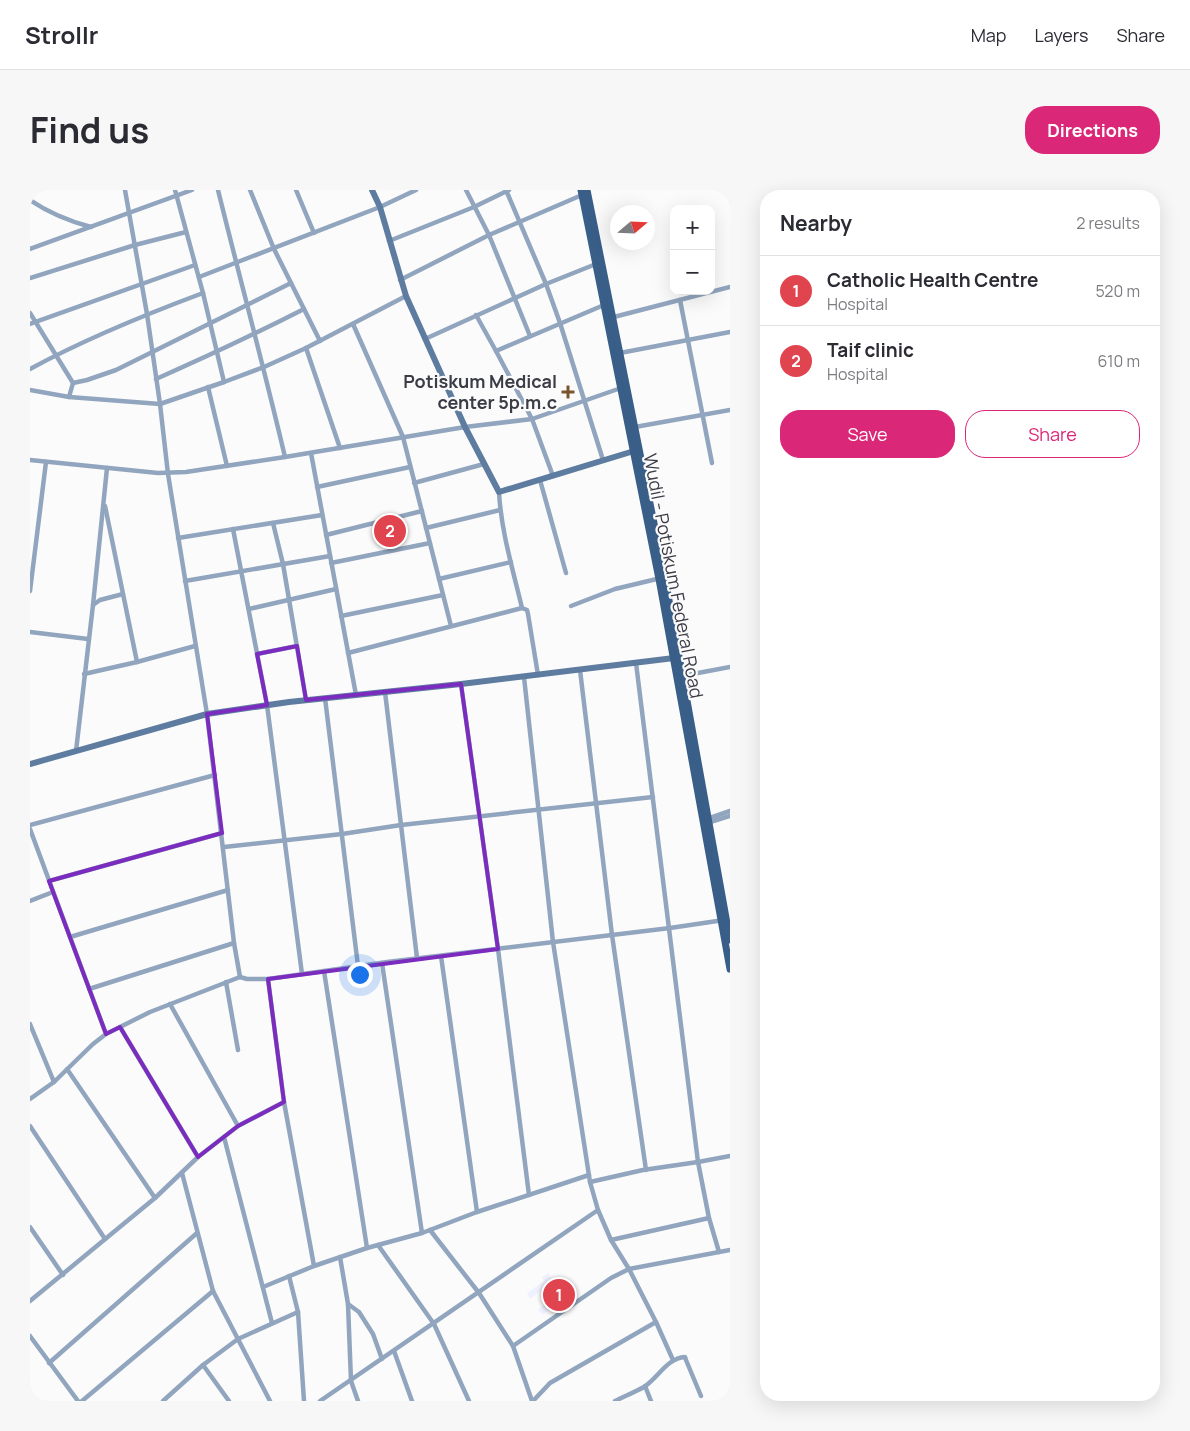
<!DOCTYPE html>
<html lang="en">
<head>
<meta charset="utf-8">
<style>
	body { margin:0; font-family:Manrope,sans-serif; background:#f7f7f7; color:#2b2b33 }
	.controls { position:absolute; right:15px; top:15px; display:grid; overflow:hidden; border-radius:10px; box-shadow:0 5px 20px #0002 }
	.controls button { width:45px; height:45px; display:grid; place-items:center; padding:0; border:0; border-bottom:1px solid #e1e1e2; background:#fff; color:#2b2b33; font:25px sans-serif }
	.compass { position:absolute; left:580px; top:15px; width:45px; height:45px; border-radius:50%; background:#fff; box-shadow:0 5px 20px #0002; rotate:71deg }
	.you { position:absolute; left:329px; top:784px; width:18px; height:18px; margin:-12px; border:4px solid #fff; border-radius:50%; background:#1a73e8; box-shadow:0 0 0 8px #1a73e833 }
	.badge { display:grid; place-items:center; width:32px; height:32px; border-radius:50%; background:#db2777; color:#fff; font-size:16px; font-weight:700 }
	.pin { position:absolute; translate:-50% -50%; border:2px solid #fff; box-shadow:0 1px 5px #0006 }
	.list { margin:0; padding:0; list-style:none }
	h2 { display:flex; justify-content:space-between; align-items:center; height:65px; margin:0; padding:0 20px; font-size:21px }
	h2 small { font-size:16px; font-weight:400; color:#7c7c81 }
	.list li { display:grid; grid-template-columns:32px 1fr auto; gap:15px; align-items:center; box-sizing:border-box; height:70px; padding:0 20px; border-top:1px solid #e1e1e2 }
	.list b { display:block; font-size:19px; white-space:nowrap }
	.list p { margin:0; font-size:16px; white-space:nowrap; color:#7c7c81 }
	.list em { font-size:16px; font-style:normal; color:#7c7c81 }
	.actions { display:flex; gap:10px; padding:15px 20px }
	.actions a { flex:1; padding:11px 0; border:1px solid #db2777; border-radius:20px; text-align:center; font-size:18px; color:#db2777 }
	.actions .main { background:#db2777; color:#fff }
	.map { position:relative; flex:none; width:700px; height:1211px; overflow:hidden; border-radius:20px }
	header { display:flex; align-items:center; gap:30px; box-sizing:border-box; height:70px; padding:0 25px; background:#fff; border-bottom:1px solid #e1e1e2 }
	header strong { font-size:24px }
	nav { display:flex; gap:28px; margin-inline-start:auto; font-size:18px }
	.intro { display:flex; align-items:center; justify-content:space-between; box-sizing:border-box; height:120px; padding:0 30px }
	h1 { margin:0; font-size:35px }
	.button { padding:12px 22px; border-radius:20px; background:#db2777; color:#fff; font-size:18px; font-weight:700 }
	main { display:flex; gap:30px; padding:0 30px }
	aside { flex:1; background:#fff; border-radius:20px; box-shadow:0 5px 20px #0002 }
	.map>svg:first-child { display:block }
	.built { fill:#f0f1ff }
	.lines { fill:none; stroke-linecap:round; stroke-linejoin:round }
	.street { stroke:#91a5be; stroke-width:4.5 }
	.secondary { stroke:#5e7c9f; stroke-width:6 }
	.primary { stroke:#395e88; stroke-width:7 }
	.marked { fill:none; stroke:#7b2cbf; stroke-width:4; stroke-linejoin:round }
	.poi-dot { fill:#79552e; stroke:#fbfbfb; stroke-width:2 }
	.labels { text-anchor:middle; stroke-width:4.5; stroke-linejoin:round; paint-order:stroke }
	.poi-label { font-size:18px; font-weight:bold; fill:#3b3c46; stroke:#fbfbfb; text-anchor:end }
	.street-label { font-size:18px; fill:#3b3c46; stroke:#fbfbfb }
</style>
</head>
<body>
<header>
<strong>Strollr</strong>
<nav><a>Map</a><a>Layers</a><a>Share</a></nav>
</header>
<div class="intro"><h1>Find us</h1><a class="button">Directions</a></div>
<main>
<div class="map">
<svg width="700" height="1211" viewBox="0 0 700 1211">
	<rect width="100%" height="100%" fill="#fbfbfb"/>
	<!-- built -->
	<g class="built">
		<path d="M361 333 371 346 370 353 355 357 351 336Z"/>
		<path d="M518 1083 522 1089 524 1088 528 1093 527 1094 536 1107 512 1125 508 1119 526 1107 518 1096 500 1109 497 1103 514 1091 512 1087Z"/>
	</g>
	<g class="lines">
		<!-- street -->
		<g class="street">
			<path d="M95 0 117 124 130 214 138 284 177 524 204 753 210 787"/>
			<path d="M145 0 173 103 194 192"/>
			<path d="M188 0C210 89 234 178 255 267"/>
			<path d="M220 0 244 59 290 151"/>
			<path d="M266 0 284 43"/>
			<path d="M436 0 459 45 500 146"/>
			<path d="M476 0 516 94 530 133 573 270"/>
			<path d="M0 10C19 23 39 31 61 37"/>
			<path d="M359 51 444 17 479 0"/>
			<path d="M0 59 162 0"/>
			<path d="M169 87 350 17 386 0"/>
			<path d="M0 88 105 55 156 42"/>
			<path d="M370 90 459 45 552 5"/>
			<path d="M650 110 682 273"/>
			<path d="M0 123 43 193 39 207"/>
			<path d="M446 125 466 161 502 229 523 286"/>
			<path d="M580 128 700 97"/>
			<path d="M0 134 165 75"/>
			<path d="M323 134 373 247 421 436"/>
			<path d="M395 149 516 94 566 74"/>
			<path d="M276 158 310 258"/>
			<path d="M466 161 574 115"/>
			<path d="M590 163 700 142"/>
			<path d="M0 179C55 149 114 125 173 103"/>
			<path d="M126 189C176 167 225 144 274 119"/>
			<path d="M43 193 57 190 86 180 261 93"/>
			<path d="M178 197 197 276"/>
			<path d="M0 200 39 207 130 214 194 192 234 177 276 158 376 106"/>
			<path d="M605 237 700 220"/>
			<path d="M281 263 326 505"/>
			<path d="M0 270 128 283 156 282 255 267 435 237 502 229 591 198"/>
			<path d="M510 290 536 383"/>
			<path d="M384 293 454 274"/>
			<path d="M287 297 380 277"/>
			<path d="M469 302C471 341 483 380 492 418L497 420 498 424 508 485"/>
			<path d="M75 316 107 472"/>
			<path d="M243 333 253 374 276 510"/>
			<path d="M396 338 470 320"/>
			<path d="M203 339 237 515 272 784"/>
			<path d="M296 345 392 321"/>
			<path d="M148 348 292 325"/>
			<path d="M301 373 400 353"/>
			<path d="M409 389 481 372"/>
			<path d="M155 391 300 366"/>
			<path d="M0 401 16 272"/>
			<path d="M63 415 70 410 93 404"/>
			<path d="M541 416 585 399 631 388"/>
			<path d="M219 419 306 399"/>
			<path d="M311 426 413 405"/>
			<path d="M0 442 58 449"/>
			<path d="M318 463 492 418"/>
			<path d="M227 464 267 456"/>
			<path d="M606 473 668 972 679 1028 689 1062"/>
			<path d="M550 480 582 745 616 980"/>
			<path d="M54 484 107 472 165 456"/>
			<path d="M652 486 700 477"/>
			<path d="M494 487 523 752 560 992 568 1020 581 1050 599 1079 626 1132 643 1170"/>
			<path d="M431 494 468 759 499 1005"/>
			<path d="M355 502 387 768"/>
			<path d="M295 508 328 776"/>
			<path d="M46 561 63 415 77 278"/>
			<path d="M677 629 700 621"/>
			<path d="M677 633 700 626"/>
			<path d="M0 635 185 585"/>
			<path d="M0 639 76 844"/>
			<path d="M194 657 312 644 371 635 623 607"/>
			<path d="M19 691 192 643"/>
			<path d="M0 711 23 702"/>
			<path d="M40 747 198 700"/>
			<path d="M411 766 447 1022"/>
			<path d="M352 773 392 1043"/>
			<path d="M294 781 337 1058"/>
			<path d="M238 789 254 912 284 1076"/>
			<path d="M196 792 208 860"/>
			<path d="M59 799 204 753"/>
			<path d="M140 814 208 936"/>
			<path d="M0 834 24 892"/>
			<path d="M90 837 168 967"/>
			<path d="M37 879 125 1008"/>
			<path d="M0 909 24 892 63 854 76 844 120 822 210 787 217 789H238L357 772 640 738 694 730"/>
			<path d="M0 936 75 1049"/>
			<path d="M194 947 242 1133"/>
			<path d="M152 983 183 1101 240 1211"/>
			<path d="M560 992 613 980 668 972 700 966"/>
			<path d="M0 1037 33 1085"/>
			<path d="M400 1040 449 1103 483 1156 502 1211"/>
			<path d="M581 1050 679 1028"/>
			<path d="M348 1055 404 1134 439 1211"/>
			<path d="M310 1067 318 1114 321 1191 328 1211"/>
			<path d="M259 1086 268 1122 274 1211"/>
			<path d="M233 1097 284 1076 337 1058 392 1043 447 1022 559 985"/>
			<path d="M0 1111 125 1008 168 967 208 936 254 912"/>
			<path d="M318 1114 329 1122 343 1144 352 1169"/>
			<path d="M0 1146 48 1211"/>
			<path d="M483 1156 581 1088 599 1079 700 1060"/>
			<path d="M364 1161 382 1211"/>
			<path d="M19 1173 167 1043"/>
			<path d="M173 1175 199 1211"/>
			<path d="M615 1196 621 1211"/>
			<path d="M52 1211 183 1101"/>
			<path d="M133 1211 173 1175 208 1149 268 1122"/>
			<path d="M290 1211 568 1020"/>
			<path d="M503 1211 520 1193 626 1132"/>
			<path d="M585 1211C595 1206 605 1202 614 1197 628 1188 637 1168 655 1167L656 1170 671 1206"/>
		</g>
		<!-- secondary -->
		<g class="secondary">
			<path d="M342 0 350 17 376 106 435 237 469 302 604 261"/>
			<path d="M0 574 177 524 259 512 431 494 644 468"/>
		</g>
		<!-- primary -->
		<g class="primary">
			<path d="M551 0 629 389 700 779"/>
			<path d="M557 0 635 388 700 750"/>
		</g>
	</g>
	<!-- marked area -->
	<path class="marked" d="M267 456 276 510 431 494 468 759 238 789 254 912 208 936 168 967 90 837 76 844 19 691 192 643 177 524 237 515 227 464Z"/>
	<!-- markers -->
	<path class="poi-dot" d="M535.5 194.5h5v5h5v5h-5v5h-5v-5h-5v-5h5z"/>
	<g class="labels">
		<!-- poi labels -->
		<g class="poi-label">
			<text x="527" y="198">Potiskum Medical<tspan x="527" dy="21">center 5p.m.c</tspan></text>
		</g>
		<!-- street labels -->
		<g class="street-label">
			<text transform="translate(643 386) rotate(79)" y="6">Wudil - Potiskum Federal Road</text>
		</g>
	</g>
</svg>
<div class="controls">
<button>+</button>
<button>−</button>
</div>
<svg class="compass" viewBox="-18 -18 36 36"><path d="M0-13l5 13h-10z" fill="#e53935"/><path d="M0 13l5-13h-10z" fill="#7c7c81"/></svg>
<div class="you"></div>
<div class="pin badge" style="left:529px;top:1105px;background:#e0444e">1</div>
<div class="pin badge" style="left:360px;top:341px;background:#e0444e">2</div>
</div>
<aside>
<h2>Nearby<small>2 results</small></h2>
<ul class="list">
<li><span class="badge" style="background:#e0444e">1</span><div><b>Catholic Health Centre</b><p>Hospital</p></div><em>520 m</em></li>
<li><span class="badge" style="background:#e0444e">2</span><div><b>Taif clinic</b><p>Hospital</p></div><em>610 m</em></li>
</ul>
<div class="actions"><a class="main">Save</a><a>Share</a></div>
</aside>
</main>
</body>
</html>
